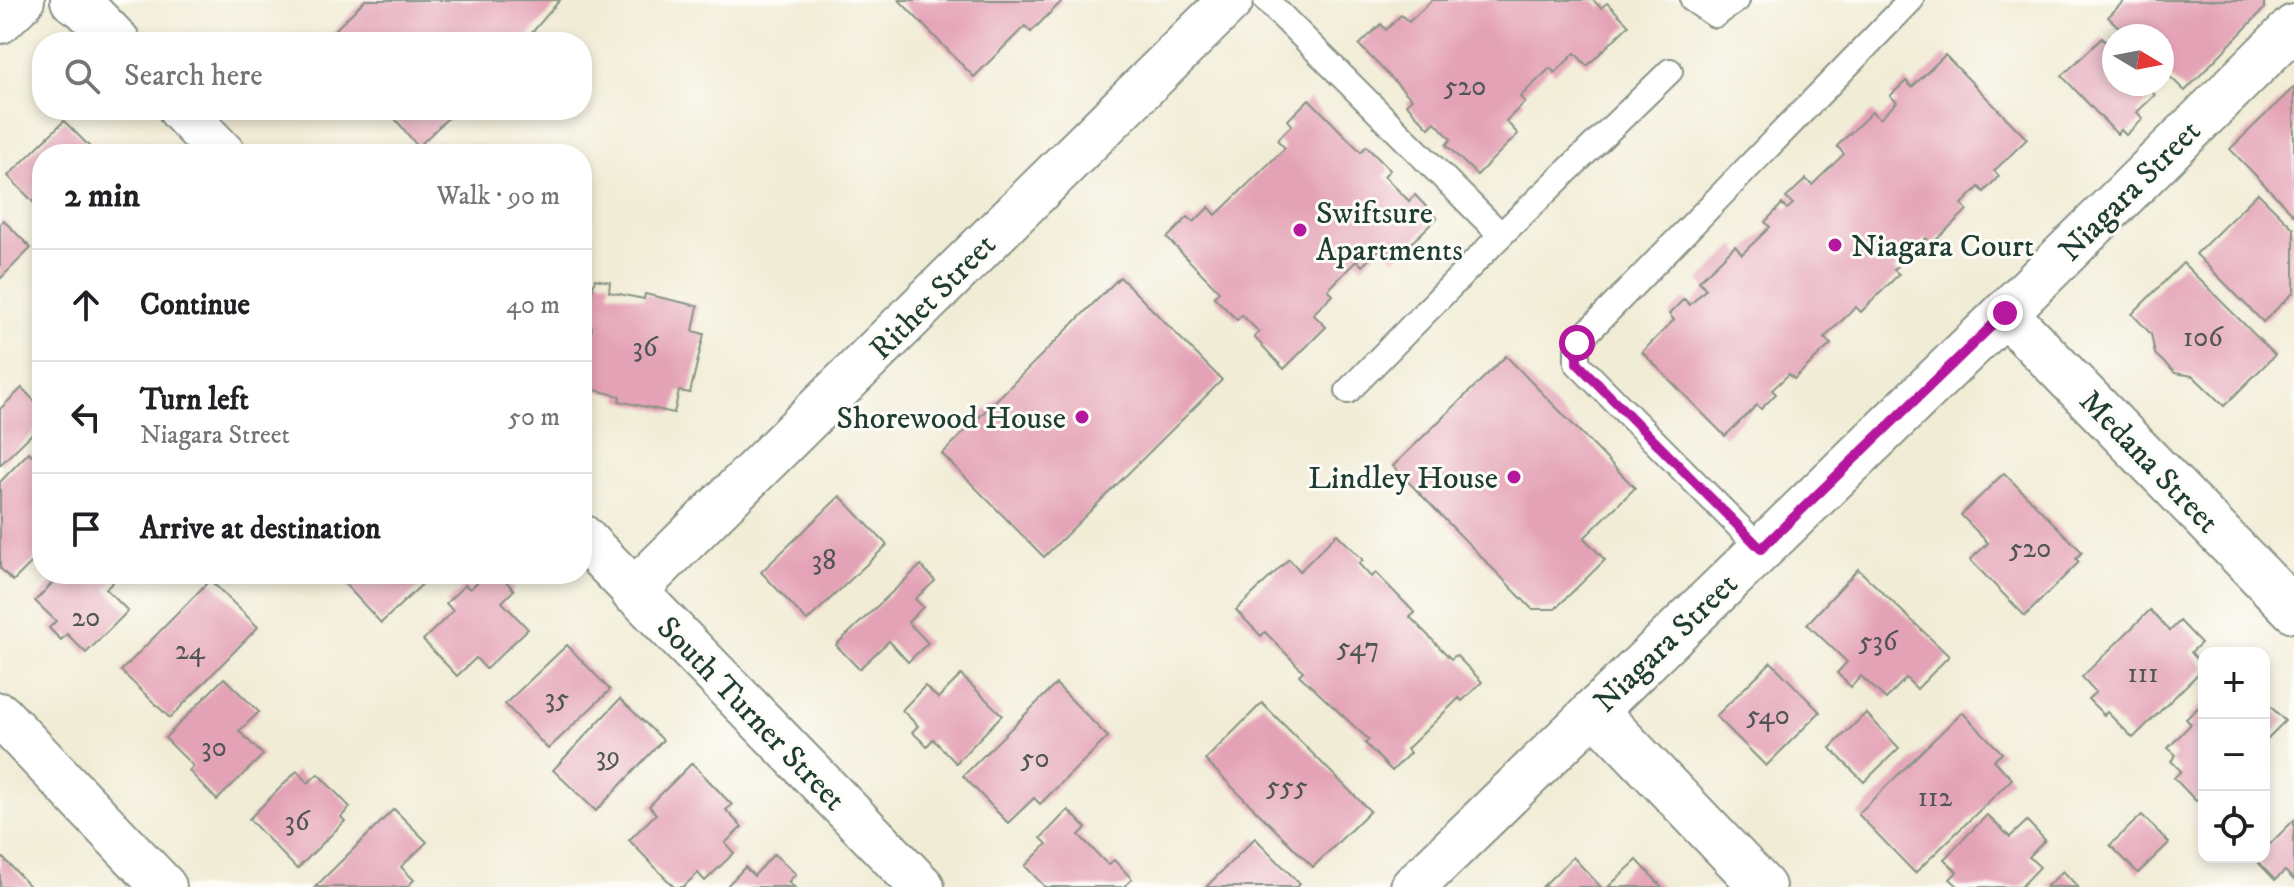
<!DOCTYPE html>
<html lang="en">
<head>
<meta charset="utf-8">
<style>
	body { margin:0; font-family:"IM FELL DW Pica",serif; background:#f2f2f2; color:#202124 }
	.controls { position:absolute; right:24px; bottom:24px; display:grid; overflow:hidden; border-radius:16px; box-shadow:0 4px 12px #0003 }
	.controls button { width:72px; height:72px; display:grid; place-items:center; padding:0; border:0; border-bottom:2px solid #e0e0e0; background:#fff; color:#202124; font:40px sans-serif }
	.compass { position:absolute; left:2102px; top:24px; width:72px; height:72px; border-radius:50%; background:#fff; box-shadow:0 4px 12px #0003; rotate:100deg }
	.stop { position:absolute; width:24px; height:24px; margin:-18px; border:6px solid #b5179e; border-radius:50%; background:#fff }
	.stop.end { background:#b5179e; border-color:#fff; box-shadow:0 2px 8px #0008 }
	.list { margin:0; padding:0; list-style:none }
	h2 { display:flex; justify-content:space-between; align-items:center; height:104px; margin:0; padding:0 32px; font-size:34px }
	h2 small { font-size:26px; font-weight:400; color:#757577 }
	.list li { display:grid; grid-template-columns:52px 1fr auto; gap:24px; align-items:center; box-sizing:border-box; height:112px; padding:0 32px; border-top:2px solid #e0e0e0 }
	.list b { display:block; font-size:30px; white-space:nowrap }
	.list p { margin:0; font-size:26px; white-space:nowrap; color:#757577 }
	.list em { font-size:26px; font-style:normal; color:#757577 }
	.icon { flex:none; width:44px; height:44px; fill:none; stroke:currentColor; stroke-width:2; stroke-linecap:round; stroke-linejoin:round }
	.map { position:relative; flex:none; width:2294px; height:887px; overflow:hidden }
	.search { position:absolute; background:#fff; box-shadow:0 4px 12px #0003; left:32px; top:32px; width:560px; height:88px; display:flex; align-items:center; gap:20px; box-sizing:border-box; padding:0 28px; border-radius:32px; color:#757577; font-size:30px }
	.panel { position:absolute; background:#fff; box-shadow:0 4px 12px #0003; left:32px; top:144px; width:560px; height:440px; border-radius:32px }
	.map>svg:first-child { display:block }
	.building { fill:#e4a2b6 }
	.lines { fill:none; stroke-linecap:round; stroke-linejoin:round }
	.lane-casing { stroke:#889485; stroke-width:28 }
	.street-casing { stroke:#889485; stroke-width:48 }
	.secondary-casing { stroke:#889485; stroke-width:48 }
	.lane { stroke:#fff; stroke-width:24 }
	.street { stroke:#fff; stroke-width:44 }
	.secondary { stroke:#fff; stroke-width:44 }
	.route { stroke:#b5179e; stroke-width:10 }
	.poi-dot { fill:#b5179e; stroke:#fdfcf7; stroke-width:3 }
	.labels { text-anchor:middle; stroke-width:6; stroke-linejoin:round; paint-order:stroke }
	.number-label { font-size:28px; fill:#505654 }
	.street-label { font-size:32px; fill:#1f3d34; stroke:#fdfcf7 }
	.poi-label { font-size:32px; fill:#1f3d34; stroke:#fdfcf7; text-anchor:start }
</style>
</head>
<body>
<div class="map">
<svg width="2294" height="887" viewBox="0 0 2294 887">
	<rect width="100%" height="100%" fill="#fdfcf7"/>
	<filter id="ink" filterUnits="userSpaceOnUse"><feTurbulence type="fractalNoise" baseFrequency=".0125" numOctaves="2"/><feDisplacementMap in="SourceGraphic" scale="16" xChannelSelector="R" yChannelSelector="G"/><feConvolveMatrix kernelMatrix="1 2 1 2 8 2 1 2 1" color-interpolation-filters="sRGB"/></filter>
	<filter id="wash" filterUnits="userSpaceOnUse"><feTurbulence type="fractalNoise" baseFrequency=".006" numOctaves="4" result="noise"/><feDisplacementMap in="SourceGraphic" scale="32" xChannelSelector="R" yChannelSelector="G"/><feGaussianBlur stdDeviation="1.8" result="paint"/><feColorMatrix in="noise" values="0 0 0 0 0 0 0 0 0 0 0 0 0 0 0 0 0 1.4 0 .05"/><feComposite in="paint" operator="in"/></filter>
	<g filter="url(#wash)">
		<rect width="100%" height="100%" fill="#f1ecd6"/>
		<g id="blocks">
			<!-- building -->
			<g class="building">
				<path d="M365 0H560L524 42H323Z"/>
				<path d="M899 0H1063L1031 32 1025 26 974 77Z"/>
				<path d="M1432 0H1593L1601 8 1607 3 1629 25 1587 66 1575 53 1555 73 1550 68 1520 97 1525 102 1506 121 1518 134 1477 175 1446 145 1451 139 1435 122 1429 128 1406 104 1412 99 1359 45 1381 24 1386 30 1401 15 1409 22Z"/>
				<path d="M2125 0H2264V9L2185 91 2162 69V36H2128L2108 17Z"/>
				<path d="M2102 38 2114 51V84H2145L2155 95 2137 112 2143 119 2126 135 2121 130 2117 134 2062 76Z"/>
				<path d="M1945 55 2027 139 1994 171 1999 176 1984 192 1979 187 1962 204 1967 210 1932 244 1926 238 1894 270 1899 274 1861 312 1856 307 1824 338 1831 344 1794 379 1789 374 1772 390 1776 394 1761 409 1757 405 1725 436 1642 352 1674 320 1669 314 1684 299 1690 305 1706 289 1699 281 1735 246 1742 254 1770 227 1765 222 1782 204 1787 209 1793 204 1786 198 1806 179 1812 185 1844 154 1837 146 1872 112 1880 119 1897 102 1890 96 1906 81 1912 87Z"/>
				<path d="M2294 87V215L2230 149Z"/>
				<path d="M1309 99 1361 152 1366 146 1390 170 1384 176 1409 201 1415 195 1437 218 1395 259 1383 246 1362 266 1357 260 1328 290 1333 295 1313 314 1326 327 1284 369 1254 337 1259 332 1242 315 1237 320 1214 297 1219 291 1167 238 1188 217 1194 222 1209 207 1216 215 1285 148 1277 140 1292 125 1288 120Z"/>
				<path d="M388 110H456L418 147Z"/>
				<path d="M64 121 97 154H42L40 209 8 176Z"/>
				<path d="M2258 193 2294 229V292L2263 322 2196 254Z"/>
				<path d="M3 220 31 248 0 279V224Z"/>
				<path d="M2183 263 2275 355 2224 406 2193 376 2175 373 2155 354 2151 334 2132 314Z"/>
				<path d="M1120 277 1222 380 1044 557 942 454Z"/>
				<path d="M595 279 610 282 609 292 644 299 645 294 698 306 693 331 704 334 690 393 679 391 674 413 619 401 620 396 582 387V345L588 346 592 327 584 325Z"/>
				<path d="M1506 356 1635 488 1584 538 1605 560 1555 609H1532L1393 466Z"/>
				<path d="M22 388 42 409V424L0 465V409Z"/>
				<path d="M29 452 42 465V552L13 581 0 568V482Z"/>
				<path d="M2004 473 2082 552 2076 559 2079 562 2025 616 1970 560 1988 543 1961 515Z"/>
				<path d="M840 496 887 545 807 621 761 572Z"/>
				<path d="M1337 534 1363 560 1359 564 1371 577 1376 573 1415 613 1410 617 1451 659 1456 655 1482 682 1462 701 1459 698 1407 749 1410 753 1392 771 1365 743 1369 740 1299 675 1303 671 1265 632 1261 636 1236 610 1289 559 1300 571Z"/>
				<path d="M921 565 935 581 915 599 923 607 908 622 928 643 908 662 889 641 859 669 836 645Z"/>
				<path d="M1858 569 1949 656 1917 689 1906 678 1886 699 1861 676 1851 687 1837 673 1847 662 1807 624Z"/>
				<path d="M61 574H105L113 582 106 589 128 611 86 653 67 634 61 640 49 628 56 621 35 601Z"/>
				<path d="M354 574H433L381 623 344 583Z"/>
				<path d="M486 574H499L514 590 502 602 528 629 486 669 476 658 457 676 423 640 453 611 446 603 465 585 470 589Z"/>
				<path d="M210 580 258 627 170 718 121 671Z"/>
				<path d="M2150 610 2170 631 2180 621 2201 643 2191 652 2204 668 2133 738 2107 712 2104 715 2088 699 2096 692 2082 677Z"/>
				<path d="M567 645 610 690 548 749 505 704Z"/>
				<path d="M1771 662 1820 712 1766 766 1716 716Z"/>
				<path d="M961 675 1002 715 956 763 933 739 927 746 912 732 918 726 902 710 925 686 938 698Z"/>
				<path d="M224 678 259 712 239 731 263 755 217 800 189 771 193 766 165 738Z"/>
				<path d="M1056 684 1108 737 1040 804 1034 798 1008 823 963 776Z"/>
				<path d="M620 699 663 740 596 811 553 770Z"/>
				<path d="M2264 700 2285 721 2264 742Z"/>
				<path d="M2204 702V793L2196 801 2174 778 2181 771 2171 761 2176 755 2168 748 2191 724 2186 719Z"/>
				<path d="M1262 703 1370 811 1313 867 1205 760Z"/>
				<path d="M1962 712 2002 753 1994 760 2012 779 1915 873 1858 814Z"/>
				<path d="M1866 713 1899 748 1864 782 1830 748Z"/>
				<path d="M692 763 732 805 726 810 742 827 725 843 734 853 705 881 698 873 683 887H674L629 840 656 814 649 806Z"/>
				<path d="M297 771 308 783 318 774 350 807 341 817 345 821 297 869 249 819Z"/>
				<path d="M394 809 427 842 401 867 414 880 407 887H315Z"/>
				<path d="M1068 810 1086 828 1079 835 1108 865 1114 860 1132 879 1124 887H1045L1025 866 1047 844 1041 838Z"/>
				<path d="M1987 815 2010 837 2027 821 2045 840 2029 857 2040 867 2021 887H1959L1950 879 1957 872 1944 859Z"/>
				<path d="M2142 815 2169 843 2138 873 2110 845Z"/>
				<path d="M2294 820V880L2285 871 2275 880 2255 859 2264 857V850Z"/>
				<path d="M1255 838 1300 884 1296 887H1206Z"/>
				<path d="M774 854 796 874 788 882 794 887H726L745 867 754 876Z"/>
				<path d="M0 855 29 885 27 887H0Z"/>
				<path d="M1573 857 1601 887H1542Z"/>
				<path d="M1637 860 1662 887H1608Z"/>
				<path d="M2063 871 2078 887H2046Z"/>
			</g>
		</g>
	</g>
	<g filter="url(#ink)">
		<use href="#blocks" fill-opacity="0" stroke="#889485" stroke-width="2"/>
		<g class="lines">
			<defs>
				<g id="lane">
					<path d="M1266 0 1501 235"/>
					<path d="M1693 0 1715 15 1737 0"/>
					<path d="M1348 391 1501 235 1670 71"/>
					<path d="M1761 549 1577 363V343L1911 0"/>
				</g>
				<g id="street">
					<path d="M73 0 84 7 118 42"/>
					<path d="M181 110 223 154"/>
					<path d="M2005 313 2294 610"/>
					<path d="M582 537 922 887"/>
					<path d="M633 592 1231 0"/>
					<path d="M1594 710 1763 887"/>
					<path d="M1413 887 2005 313 2294 27"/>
				</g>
				<g id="secondary">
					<path d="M0 21 22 0"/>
					<path d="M0 715 164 887"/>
				</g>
			</defs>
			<!-- lane casing -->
			<use href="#lane" class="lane-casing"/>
			<!-- street casing -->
			<use href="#street" class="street-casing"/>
			<!-- secondary casing -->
			<use href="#secondary" class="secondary-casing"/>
			<!-- lane -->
			<use href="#lane" class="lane"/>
			<!-- street -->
			<use href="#street" class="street"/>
			<!-- secondary -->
			<use href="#secondary" class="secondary"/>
		</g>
	</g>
	<g class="lines" filter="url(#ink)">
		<!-- route -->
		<path class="route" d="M1577 343V363L1761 549 2005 313"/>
	</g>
	<!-- markers -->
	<g class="poi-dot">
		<circle cx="1300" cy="230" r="8"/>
		<circle cx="1835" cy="245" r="8"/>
		<circle cx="1082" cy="417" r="8"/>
		<circle cx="1514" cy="477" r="8"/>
	</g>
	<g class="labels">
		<!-- number labels -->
		<g class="number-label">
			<text x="1465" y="95">520</text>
			<text x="2203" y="346">106</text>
			<text x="645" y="356">36</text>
			<text x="2030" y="557">520</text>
			<text x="824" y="569">38</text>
			<text x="86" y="626">20</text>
			<text x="1878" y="650">536</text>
			<text x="1358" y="656">547</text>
			<text x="190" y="659">24</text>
			<text x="2143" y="682">111</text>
			<text x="557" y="707">35</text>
			<text x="1768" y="724">540</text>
			<text x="214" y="756">30</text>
			<text x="608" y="765">39</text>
			<text x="1035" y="767">50</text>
			<text x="1287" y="795">555</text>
			<text x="1935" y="806">112</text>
			<text x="297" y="830">36</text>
		</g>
		<!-- street labels -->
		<g class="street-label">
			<text transform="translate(2129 190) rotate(-45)" y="11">Niagara Street</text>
			<text transform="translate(932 296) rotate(-45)" y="11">Rithet Street</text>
			<text transform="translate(2150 461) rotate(46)" y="11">Medana Street</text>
			<text transform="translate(1665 642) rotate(-44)" y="11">Niagara Street</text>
			<text transform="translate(752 713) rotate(46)" y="11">South Turner Street</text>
		</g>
		<!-- poi labels -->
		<g class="poi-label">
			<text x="1316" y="223">Swiftsure<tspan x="1316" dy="37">Apartments</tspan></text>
			<text x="1851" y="256">Niagara Court</text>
			<text x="1066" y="428" text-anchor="end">Shorewood House</text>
			<text x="1498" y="488" text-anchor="end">Lindley House</text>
		</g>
	</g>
</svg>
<div class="controls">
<button>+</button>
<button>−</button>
<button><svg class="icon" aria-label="locate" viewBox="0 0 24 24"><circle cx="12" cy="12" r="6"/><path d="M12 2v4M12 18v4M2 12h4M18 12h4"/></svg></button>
</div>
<svg class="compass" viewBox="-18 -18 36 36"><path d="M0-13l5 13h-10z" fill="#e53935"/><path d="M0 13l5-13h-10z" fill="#757577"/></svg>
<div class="stop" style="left:1577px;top:343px"></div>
<div class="stop end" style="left:2005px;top:313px"></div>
<div class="search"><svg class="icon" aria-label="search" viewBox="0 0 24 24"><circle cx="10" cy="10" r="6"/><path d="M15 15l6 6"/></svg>Search here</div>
<section class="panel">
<h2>2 min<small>Walk · 90 m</small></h2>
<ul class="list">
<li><svg class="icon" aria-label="ahead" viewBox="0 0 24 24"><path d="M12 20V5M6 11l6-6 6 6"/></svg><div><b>Continue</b></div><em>40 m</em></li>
<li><svg class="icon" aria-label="left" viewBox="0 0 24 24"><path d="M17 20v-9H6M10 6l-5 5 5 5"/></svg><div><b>Turn left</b><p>Niagara Street</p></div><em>50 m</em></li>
<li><svg class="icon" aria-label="arrive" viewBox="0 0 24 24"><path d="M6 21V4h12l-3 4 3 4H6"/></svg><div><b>Arrive at destination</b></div></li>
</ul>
</section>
</div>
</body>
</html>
